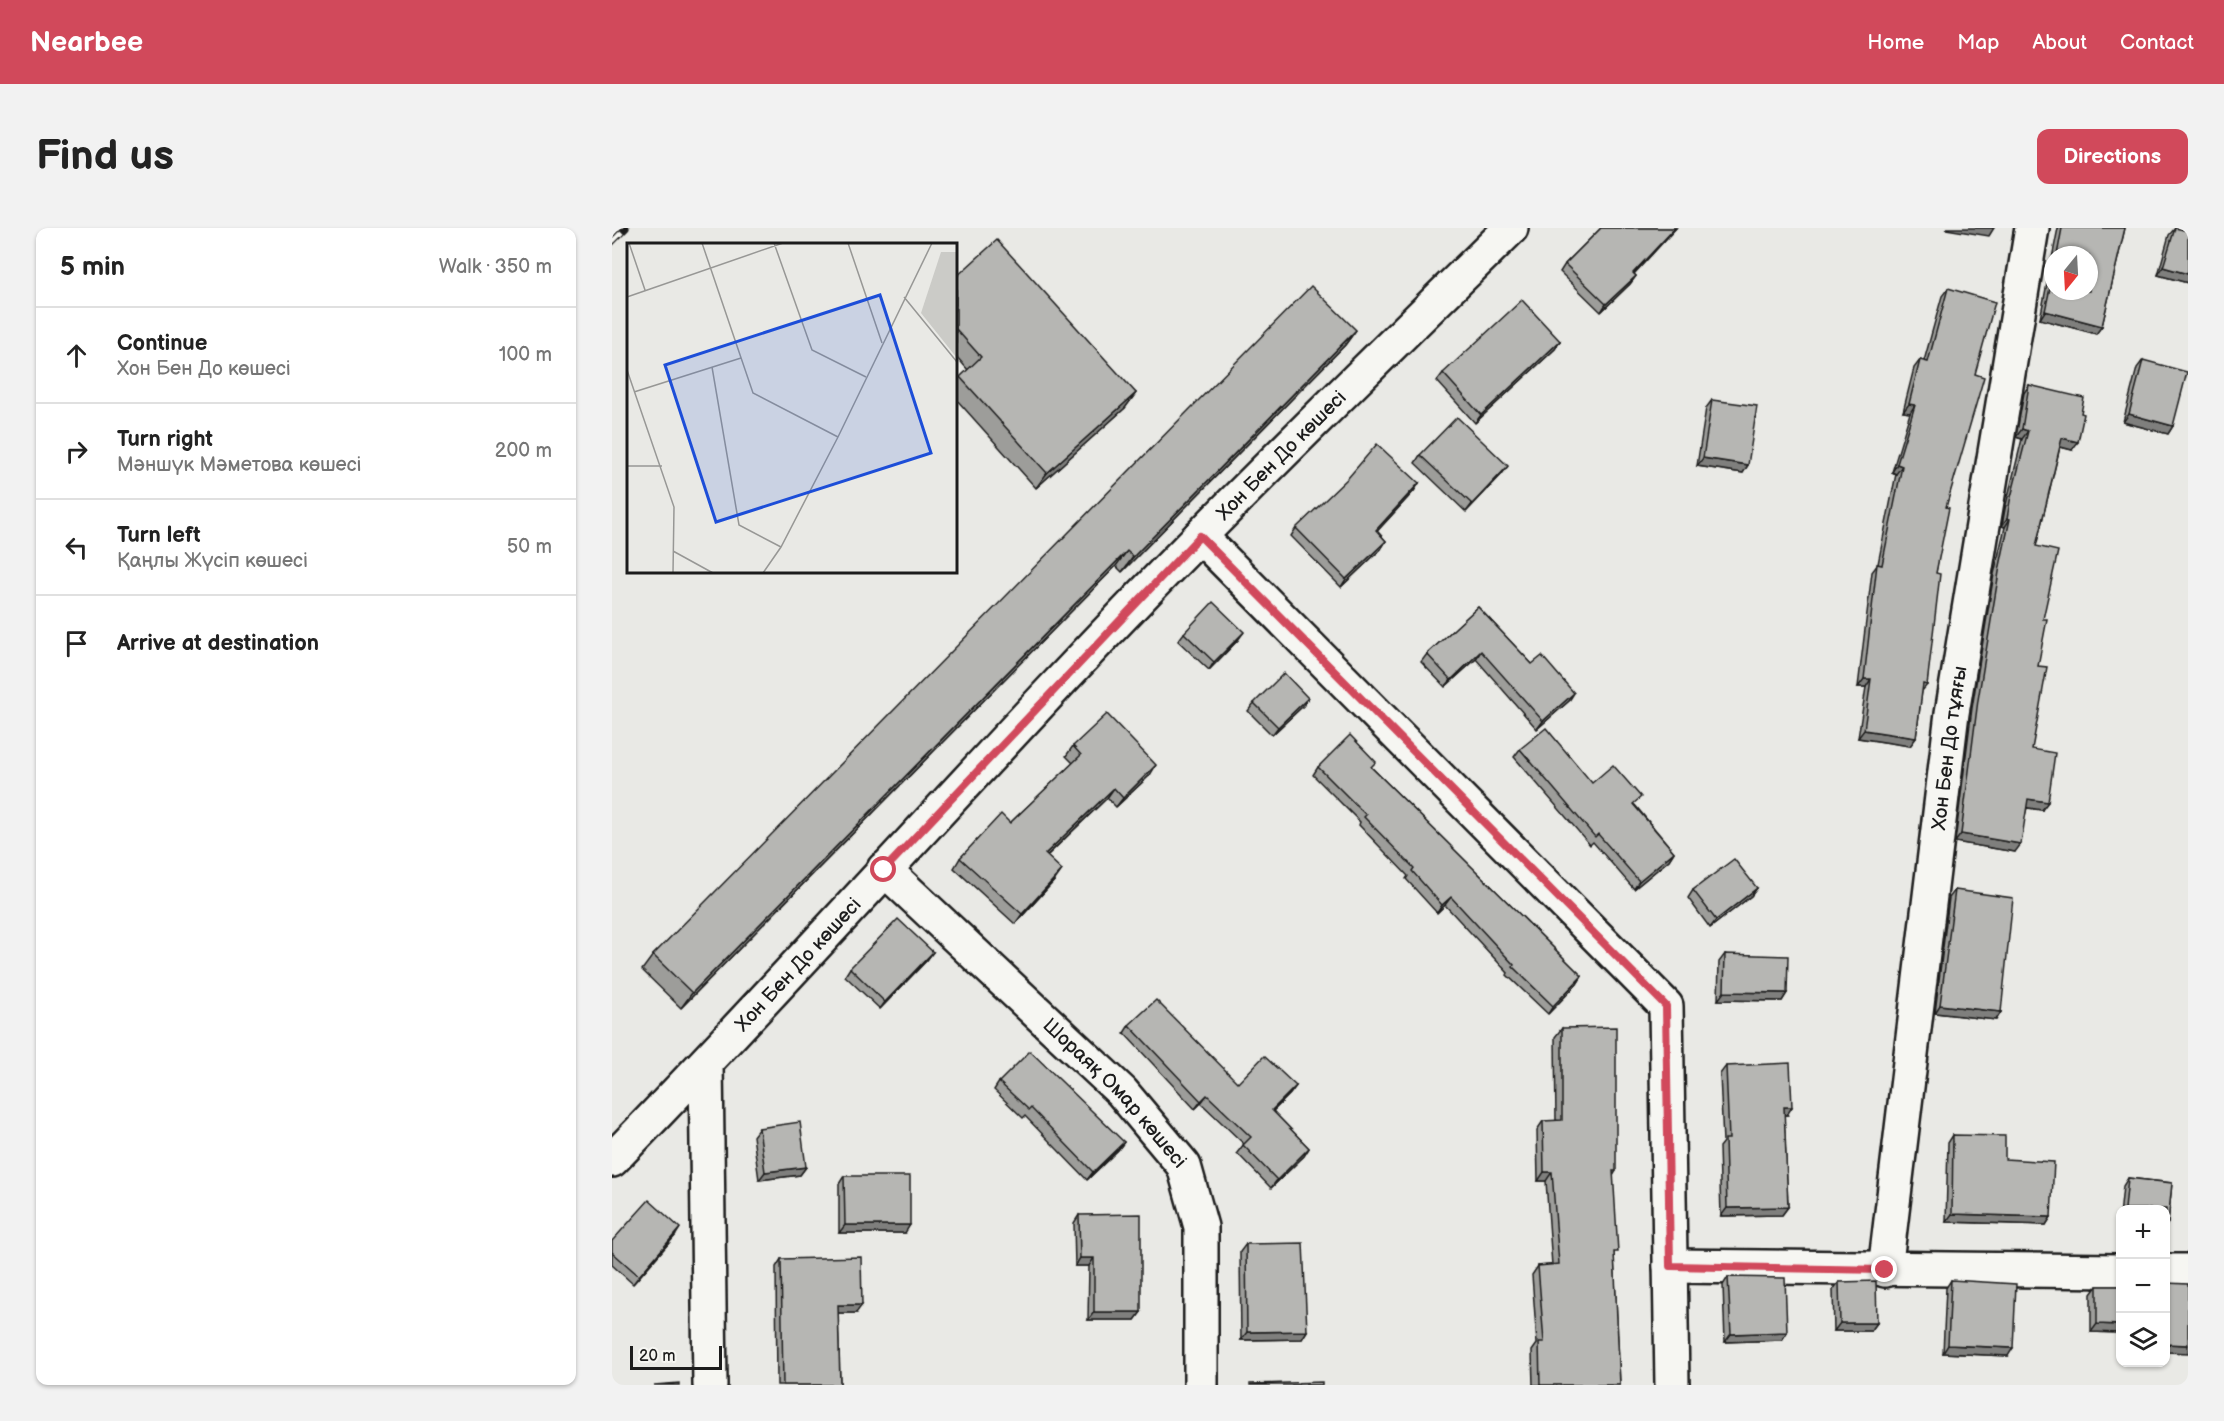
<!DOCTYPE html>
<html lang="en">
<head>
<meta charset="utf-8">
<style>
	body { margin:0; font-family:"Balsamiq Sans",sans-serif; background:#f2f2f2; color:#222 }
	.controls { position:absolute; right:18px; bottom:18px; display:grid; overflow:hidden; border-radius:12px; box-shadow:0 2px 4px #0004 }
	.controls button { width:54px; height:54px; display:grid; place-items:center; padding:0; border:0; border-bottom:2px solid #e0e0e0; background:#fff; color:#222; font:30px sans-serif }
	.compass { position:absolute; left:1432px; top:18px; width:54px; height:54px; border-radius:50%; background:#fff; box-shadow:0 2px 4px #0004; rotate:198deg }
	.scale { position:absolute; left:18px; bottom:15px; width:92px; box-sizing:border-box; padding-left:6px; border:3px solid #1c1c1c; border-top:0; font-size:16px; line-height:21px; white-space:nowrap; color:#1c1c1c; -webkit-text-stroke:4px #f6f6f2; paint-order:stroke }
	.stop { position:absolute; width:18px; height:18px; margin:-14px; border:4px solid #d1495b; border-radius:50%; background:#fff }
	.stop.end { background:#d1495b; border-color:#fff; box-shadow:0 2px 6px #0008 }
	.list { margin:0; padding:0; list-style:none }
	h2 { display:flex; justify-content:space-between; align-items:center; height:78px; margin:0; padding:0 24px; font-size:26px }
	h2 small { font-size:20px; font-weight:400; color:#767676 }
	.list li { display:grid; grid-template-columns:39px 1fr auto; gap:18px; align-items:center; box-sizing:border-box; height:96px; padding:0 24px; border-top:2px solid #e0e0e0 }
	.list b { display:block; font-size:22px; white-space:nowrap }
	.list p { margin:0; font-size:20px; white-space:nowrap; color:#767676 }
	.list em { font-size:20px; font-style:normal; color:#767676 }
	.icon { flex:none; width:33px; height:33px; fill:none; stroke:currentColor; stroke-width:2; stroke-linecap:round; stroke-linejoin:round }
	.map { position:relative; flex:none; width:1576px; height:1157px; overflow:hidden; border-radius:12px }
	header { display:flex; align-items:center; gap:36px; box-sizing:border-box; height:84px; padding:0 30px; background:#d1495b; color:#fff }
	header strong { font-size:28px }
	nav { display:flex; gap:33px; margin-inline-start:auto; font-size:21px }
	.intro { display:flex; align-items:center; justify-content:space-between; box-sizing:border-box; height:144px; padding:0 36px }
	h1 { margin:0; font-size:42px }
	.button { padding:15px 27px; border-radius:12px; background:#d1495b; color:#fff; font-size:21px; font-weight:700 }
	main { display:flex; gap:36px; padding:0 36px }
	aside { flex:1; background:#fff; border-radius:12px; box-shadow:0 2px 4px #0004 }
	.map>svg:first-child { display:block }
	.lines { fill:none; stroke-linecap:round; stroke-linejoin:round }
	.minor-casing { stroke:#1c1c1c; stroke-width:38 }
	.minor { stroke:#f6f6f2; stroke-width:33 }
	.rail-casing { stroke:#1c1c1c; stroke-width:7 }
	.rail { stroke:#f6f6f2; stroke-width:4.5; stroke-dasharray:14; stroke-linecap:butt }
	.wall { fill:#9d9d9a; stroke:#1c1c1c; stroke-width:1.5; fill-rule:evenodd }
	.shaded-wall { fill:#7f7f7d; stroke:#1c1c1c; stroke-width:1.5 }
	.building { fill:#b6b6b3; stroke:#1c1c1c; stroke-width:1.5 }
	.route { stroke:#d1495b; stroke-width:8 }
	.labels { text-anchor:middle; stroke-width:6; stroke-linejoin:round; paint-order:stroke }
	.street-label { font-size:20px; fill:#1c1c1c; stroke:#f6f6f2 }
	.inset-road { fill:none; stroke:#979795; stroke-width:1.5 }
	.view { fill:#1d4ed8; fill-opacity:0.15; stroke:#1d4ed8; stroke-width:3 }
	.inset-edge { fill:none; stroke:#1c1c1c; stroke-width:3 }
</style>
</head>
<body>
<header>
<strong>Nearbee</strong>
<nav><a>Home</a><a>Map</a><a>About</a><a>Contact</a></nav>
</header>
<div class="intro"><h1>Find us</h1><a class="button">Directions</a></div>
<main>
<aside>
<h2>5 min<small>Walk · 350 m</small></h2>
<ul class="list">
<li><svg class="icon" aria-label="ahead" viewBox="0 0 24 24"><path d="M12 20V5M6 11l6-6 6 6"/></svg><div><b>Continue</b><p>Хон Бен До көшесі</p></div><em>100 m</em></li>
<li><svg class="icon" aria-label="right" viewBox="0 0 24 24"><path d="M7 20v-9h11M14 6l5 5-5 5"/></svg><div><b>Turn right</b><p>Мәншүк Мәметова көшесі</p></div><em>200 m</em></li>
<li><svg class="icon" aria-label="left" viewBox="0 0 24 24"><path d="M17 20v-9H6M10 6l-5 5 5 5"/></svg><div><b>Turn left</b><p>Қаңлы Жүсіп көшесі</p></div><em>50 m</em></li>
<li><svg class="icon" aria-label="arrive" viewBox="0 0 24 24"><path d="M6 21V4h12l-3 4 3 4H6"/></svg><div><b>Arrive at destination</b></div></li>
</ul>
</aside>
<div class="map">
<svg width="1576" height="1157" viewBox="0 0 1576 1157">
	<rect width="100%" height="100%" fill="#e9e9e5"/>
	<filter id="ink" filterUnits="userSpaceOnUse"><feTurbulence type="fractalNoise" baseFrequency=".0167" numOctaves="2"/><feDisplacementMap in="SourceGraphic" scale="12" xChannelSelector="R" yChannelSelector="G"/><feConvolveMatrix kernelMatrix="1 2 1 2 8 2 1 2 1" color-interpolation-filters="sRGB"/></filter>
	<g filter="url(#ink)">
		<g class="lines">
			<defs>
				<g id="minor">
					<path d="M588 308 1054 778 1060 1157"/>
					<path id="s1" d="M272 641 510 864 572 938 589 999V1157"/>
					<path d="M94 835 98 1157"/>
					<path id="s2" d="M0 932C200 727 388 511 589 307 691 203 795 102 899 0"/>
					<path d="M1058 1038 1508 1043"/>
					<path id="s3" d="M1273 1042 1340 485 1420 0"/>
					<path d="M1554 1043H1576"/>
				</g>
			</defs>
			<!-- minor casing -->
			<use href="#minor" class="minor-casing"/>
			<!-- minor -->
			<use href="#minor" class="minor"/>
			<defs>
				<path id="rail" d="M0 14 14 0"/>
			</defs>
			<!-- rail casing -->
			<use href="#rail" class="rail-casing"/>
			<!-- rail -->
			<use href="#rail" class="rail"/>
		</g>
		<!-- wall -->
		<g class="wall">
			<path d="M989 0H1064L1022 46 1024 48 1018 56 989 84 948 44 953 36Z"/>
			<path d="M1446 0H1513L1490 98 1484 106 1428 91ZM1441 27H1477L1441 63Z"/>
			<path d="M1563 0 1576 55 1546 47 1557 7Z"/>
			<path d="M344 49 524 165 513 180 424 260 344 171V155L348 149 356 142 344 128Z"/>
			<path d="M1336 60 1363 146 1334 279 1324 345 1315 457 1310 463 1304 510 1298 518 1246 510 1254 459H1246L1260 344 1266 336 1284 246 1280 244 1298 185 1291 184 1302 140 1308 132 1312 133 1330 68Z"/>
			<path d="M744 102 733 117 510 344 504 338 69 780 30 742 41 727Z"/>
			<path d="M948 113 943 121 863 195 825 153 831 145Z"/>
			<path d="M1531 132 1561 198 1556 206 1511 194 1525 140Z"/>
			<path d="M1417 157 1460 222 1448 219 1424 318 1431 391 1426 438 1420 521 1430 582 1415 580 1403 624 1343 614 1360 480 1382 346 1393 299 1390 298 1393 281 1410 211 1404 209 1412 165Z"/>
			<path d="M1100 172 1136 237 1131 245 1085 238 1094 180Z"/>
			<path d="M808 227 890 246 854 284 803 235Z"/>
			<path d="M807 255 802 263 765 303 774 313 769 321 729 359 679 308 684 300Z"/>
			<path d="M866 379 920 436 957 473 925 501 864 431 833 459 809 434 815 426Z"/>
			<path d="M572 405 626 412 597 442 566 413Z"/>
			<path d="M642 475 691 478 660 507 636 483Z"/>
			<path d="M461 518 538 547 504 579 495 570 435 628 443 652 403 696 342 640 348 630 398 595 461 535 454 528Z"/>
			<path d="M908 521 980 555 1023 577 1062 624 1057 632 1022 661 981 614 978 617 902 529Z"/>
			<path d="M706 539 760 540 970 748 965 756 936 786 895 747 896 745 833 677 825 685 794 651 796 648 747 597 748 594 701 547Z"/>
			<path d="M1145 660 1139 668 1098 700 1076 670 1081 662Z"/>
			<path d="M1343 662 1389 784 1384 792 1323 785 1337 670Z"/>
			<path d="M321 724 315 732 268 781 233 748 238 740Z"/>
			<path d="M1113 726 1175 765 1170 773 1106 772 1107 734Z"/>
			<path d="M517 797 626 855 684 858 678 866 661 883 697 920 692 928 659 960 625 925 632 916 589 875 583 881 512 805Z"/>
			<path d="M950 800 1004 943 1001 948 1002 1029 1008 1157H921L920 1123 925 1116 920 1047 926 1038 940 1037 934 953H926L925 902 931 893H944L943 809Z"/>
			<path d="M1114 838 1175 887H1172L1176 979 1170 987 1109 988 1107 919 1111 914 1108 846Z"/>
			<path d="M387 854 512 914 506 922 475 952 413 888 411 890 382 862Z"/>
			<path d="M147 900 194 939 188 947 147 952 141 908Z"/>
			<path d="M1341 907 1393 931 1439 989 1434 997 1334 994 1336 915Z"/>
			<path d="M232 948 293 1005H227V956Z"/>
			<path d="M1516 950 1560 955 1556 995 1554 998V981H1509V998H1507L1511 958Z"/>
			<path d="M467 987 529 1084 523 1092H476L477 1038H463L462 995Z"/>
			<path d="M63 1008 21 1056 0 1037V1013Z"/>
			<path d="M634 1016 695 1103 690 1111 629 1112 628 1024Z"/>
			<path d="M169 1031 244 1085H226L228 1157H165L164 1039Z"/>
			<path d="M1116 1049 1175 1104 1170 1112 1113 1114 1111 1057Z"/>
			<path d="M1339 1052 1396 1128 1331 1125 1334 1060Z"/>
			<path d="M1227 1054 1265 1095 1259 1103H1222L1221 1062Z"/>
			<path d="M1485 1058H1509V1105L1479 1104V1066Z"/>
		</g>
		<!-- shaded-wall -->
		<g class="shaded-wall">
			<path d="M1063 0H1064L1015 53 1021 45Z"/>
			<path d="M1335 0H1382L1377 8 1334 1Z"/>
			<path d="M1551 39 1576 46V55L1546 47Z"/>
			<path d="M1024 48 1018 56 989 84 994 76Z"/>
			<path d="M1433 83 1490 98 1484 106 1428 91Z"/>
			<path d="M744 102 733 117 510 344 521 329Z"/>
			<path d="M948 113 943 121 863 195 869 187Z"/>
			<path d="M524 165 513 180 424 260 435 245Z"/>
			<path d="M1297 176 1303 177 1298 185 1291 184Z"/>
			<path d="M1517 186 1561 198 1556 206 1511 194Z"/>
			<path d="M1410 201 1416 203 1410 211 1404 209Z"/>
			<path d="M1450 210 1466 214 1460 222 1445 218Z"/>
			<path d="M1091 230 1136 237 1131 245 1085 238Z"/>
			<path d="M1285 236 1290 238 1284 246 1280 244Z"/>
			<path d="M896 238 890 246 854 284 860 276Z"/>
			<path d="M807 255 802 263 759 310 764 302Z"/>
			<path d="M1395 290 1398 291 1393 299 1390 298Z"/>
			<path d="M774 313 769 321 729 359 734 351Z"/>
			<path d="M515 323 504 338 69 780 80 765Z"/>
			<path d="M632 404 626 412 597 442 602 434Z"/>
			<path d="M869 423 864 431 833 459 839 452Z"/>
			<path d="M1252 451H1259L1254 459H1246Z"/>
			<path d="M962 465 957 473 925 501 931 493Z"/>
			<path d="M696 470 691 478 660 507 666 499Z"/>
			<path d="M1252 502 1304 510 1298 518 1246 510Z"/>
			<path d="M544 537 538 547 504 579 511 570Z"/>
			<path d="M502 560 495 570 426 636 433 626Z"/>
			<path d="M1416 571 1436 574 1430 582 1410 579Z"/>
			<path d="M1349 606 1409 616 1403 624 1343 614Z"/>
			<path d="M1062 624 1057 632 1022 661 1027 653Z"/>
			<path d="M450 642 443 652 403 696 410 686Z"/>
			<path d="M1145 660 1139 668 1098 700 1104 692Z"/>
			<path d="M839 669 833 677 825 685 830 677Z"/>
			<path d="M321 724 315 732 268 781 273 774Z"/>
			<path d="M970 748 965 756 936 786 941 778Z"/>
			<path d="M1112 764 1175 765 1170 773 1106 772Z"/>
			<path d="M1328 777 1389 784 1384 792 1323 785Z"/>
			<path d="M684 858 678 866 654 890 660 882Z"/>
			<path d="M595 867 589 875 583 881 589 873Z"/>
			<path d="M1172 879H1180L1175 887H1167Z"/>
			<path d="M512 914 506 922 475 952 481 944Z"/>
			<path d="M697 920 692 928 659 960 665 952Z"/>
			<path d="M194 939 188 947 147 952 153 944Z"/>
			<path d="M932 944H940L934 953H926Z"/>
			<path d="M1176 979 1170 987 1109 988 1115 980Z"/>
			<path d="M1340 986 1439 989 1434 997 1334 994Z"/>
			<path d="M233 997H298L293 1005H227Z"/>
			<path d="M68 1000 63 1008 21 1056 27 1048Z"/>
			<path d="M468 1030H482L477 1038H463Z"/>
			<path d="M226 1077H250L244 1085H220Z"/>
			<path d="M482 1084H529L523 1092H476Z"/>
			<path d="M1228 1095H1265L1259 1103H1222Z"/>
			<path d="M1485 1096 1509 1097V1105L1479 1104Z"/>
			<path d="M695 1103 690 1111 629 1112 635 1104Z"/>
			<path d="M1175 1104 1170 1112 1113 1114 1119 1106Z"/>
			<path d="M1554 1116 1576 1117V1125L1554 1124Z"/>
			<path d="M1336 1117 1401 1120 1396 1128 1331 1125Z"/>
		</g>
		<!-- building -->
		<g class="building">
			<path d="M989 0H1063L1021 45 1024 48 994 76 953 36Z"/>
			<path d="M1450 0H1513L1490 98 1433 83 1441 46V63H1477V27H1445Z"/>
			<path d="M1563 0 1576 3V46L1551 39Z"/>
			<path d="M385 12 524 165 435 245 348 149 369 129 344 101V49Z"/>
			<path d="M699 58 744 102 521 329 515 323 80 765 41 727Z"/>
			<path d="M1336 60 1383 74 1363 146 1372 149 1334 279 1337 280 1324 345 1328 346 1315 457 1311 456 1304 510 1252 502 1259 451H1252L1265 336 1270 337 1290 238 1285 236 1303 177 1297 176 1308 132 1316 134Z"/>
			<path d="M910 72 948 113 869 187 831 145Z"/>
			<path d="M1531 132 1575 144 1561 198 1517 186Z"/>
			<path d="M1417 157 1472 170 1469 185 1472 186 1466 214 1450 210 1424 318 1446 323 1431 391H1435L1426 438 1435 439 1420 521 1443 525 1436 574 1416 571 1409 616 1349 606 1366 472 1388 338 1398 291 1395 290 1398 273 1416 203 1410 201Z"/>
			<path d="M1100 172 1145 178 1136 237 1091 230Z"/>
			<path d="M845 189 896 238 860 276 808 227Z"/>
			<path d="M765 216 807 255 764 302 774 313 734 351 684 300 736 250Z"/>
			<path d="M601 374 632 404 602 434 572 405Z"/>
			<path d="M866 379 920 436 930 428 962 465 931 493 869 423 839 452 815 426Z"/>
			<path d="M672 445 696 470 666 499 642 475Z"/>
			<path d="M495 486 544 537 511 570 502 560 433 626 450 642 410 686 348 630 389 586 398 595 469 527 461 518Z"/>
			<path d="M934 500 980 555 1001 537 1029 569 1021 576 1062 624 1027 653 986 606 983 609 908 521Z"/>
			<path d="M738 507 764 534 759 539 970 748 941 778 901 739 902 737 839 669 830 677 800 643 802 640 752 589 754 587 706 539Z"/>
			<path d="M1122 631 1145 660 1104 692 1081 662Z"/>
			<path d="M1343 662 1401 670 1389 784 1328 777Z"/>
			<path d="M286 691 321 724 273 774 238 740Z"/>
			<path d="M1113 726 1176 728 1175 765 1112 764Z"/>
			<path d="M544 772 626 855 652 828 684 858 660 882 697 920 665 952 631 917 639 909 595 867 589 873 517 797Z"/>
			<path d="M1004 799V943H1001L1006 1024H1002L1008 1157H928L927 1114H932L926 1038 947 1036 940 944H932L931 893 950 892V800Z"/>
			<path d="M418 823 512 914 481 944 419 880 417 882 387 854Z"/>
			<path d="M1178 835 1180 879H1172L1176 979 1115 980 1113 911H1117L1114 838Z"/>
			<path d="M188 894 194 939 153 944 147 900Z"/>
			<path d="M1341 907 1393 908V931L1442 934 1439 989 1340 986Z"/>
			<path d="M232 948H298V997H233Z"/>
			<path d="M1516 950 1560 955 1556 995H1554V981H1513Z"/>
			<path d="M37 972 68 1000 27 1048 0 1024V1013Z"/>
			<path d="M529 986V1084H482V1030H468L467 987Z"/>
			<path d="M691 1015 695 1103 635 1104 634 1016Z"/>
			<path d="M249 1029 250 1077H226L228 1157H171L169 1031Z"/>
			<path d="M1116 1049 1173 1050 1175 1104 1119 1106Z"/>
			<path d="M1339 1052 1404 1056 1401 1120 1336 1117Z"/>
			<path d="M1264 1053 1265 1095H1228L1227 1054Z"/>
			<path d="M1554 1055 1576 1056V1117L1554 1116Z"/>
			<path d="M1485 1058H1509V1097L1485 1096Z"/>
			<path d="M710 1154V1157H638V1156Z"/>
			<path d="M67 1155V1157H42Z"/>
		</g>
	</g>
	<g class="lines" filter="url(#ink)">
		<!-- route -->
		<path class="route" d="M272 642 588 308 1054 778 1058 1038 1273 1042"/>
	</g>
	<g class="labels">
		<!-- street labels -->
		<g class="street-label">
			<text dy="7" stroke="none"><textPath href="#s2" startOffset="972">Хон Бен До көшесі</textPath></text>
			<text dy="7" stroke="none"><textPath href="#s3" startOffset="526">Хон Бен До тұяғы</textPath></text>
			<text dy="7" stroke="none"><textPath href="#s2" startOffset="270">Хон Бен До көшесі</textPath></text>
			<text dy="7" stroke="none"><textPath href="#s1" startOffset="322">Шораяқ Омар көшесі</textPath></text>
		</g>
	</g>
	<!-- overview -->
	<g transform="translate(15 15)">
		<rect width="330" height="330" fill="#e9e9e5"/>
		<path d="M314 9H330V115L294 70Z" fill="#cbcbc7"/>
		<path class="inset-road" d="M2 0 18 47M75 0 126 150 211 194M147 0 185 107 239 134M221 0 255 100M0 54 156 0M277 54 330 119M85 124 112 282 154 304M0 127 47 264 46 330M7 149 114 115M0 223H35M46 308 86 330M136 330 154 304 211 194 305 0"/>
		<path class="view" d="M253 52 304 210 89 279 38 122Z"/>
		<rect width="330" height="330" class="inset-edge"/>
	</g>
</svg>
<div class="controls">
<button>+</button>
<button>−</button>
<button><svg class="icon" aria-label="layers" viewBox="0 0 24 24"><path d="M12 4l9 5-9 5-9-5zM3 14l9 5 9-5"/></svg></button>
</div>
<svg class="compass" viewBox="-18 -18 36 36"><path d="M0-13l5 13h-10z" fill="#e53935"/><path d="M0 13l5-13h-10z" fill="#767676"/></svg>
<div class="scale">20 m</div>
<div class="stop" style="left:272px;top:642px"></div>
<div class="stop end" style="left:1273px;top:1042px"></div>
</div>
</main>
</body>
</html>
